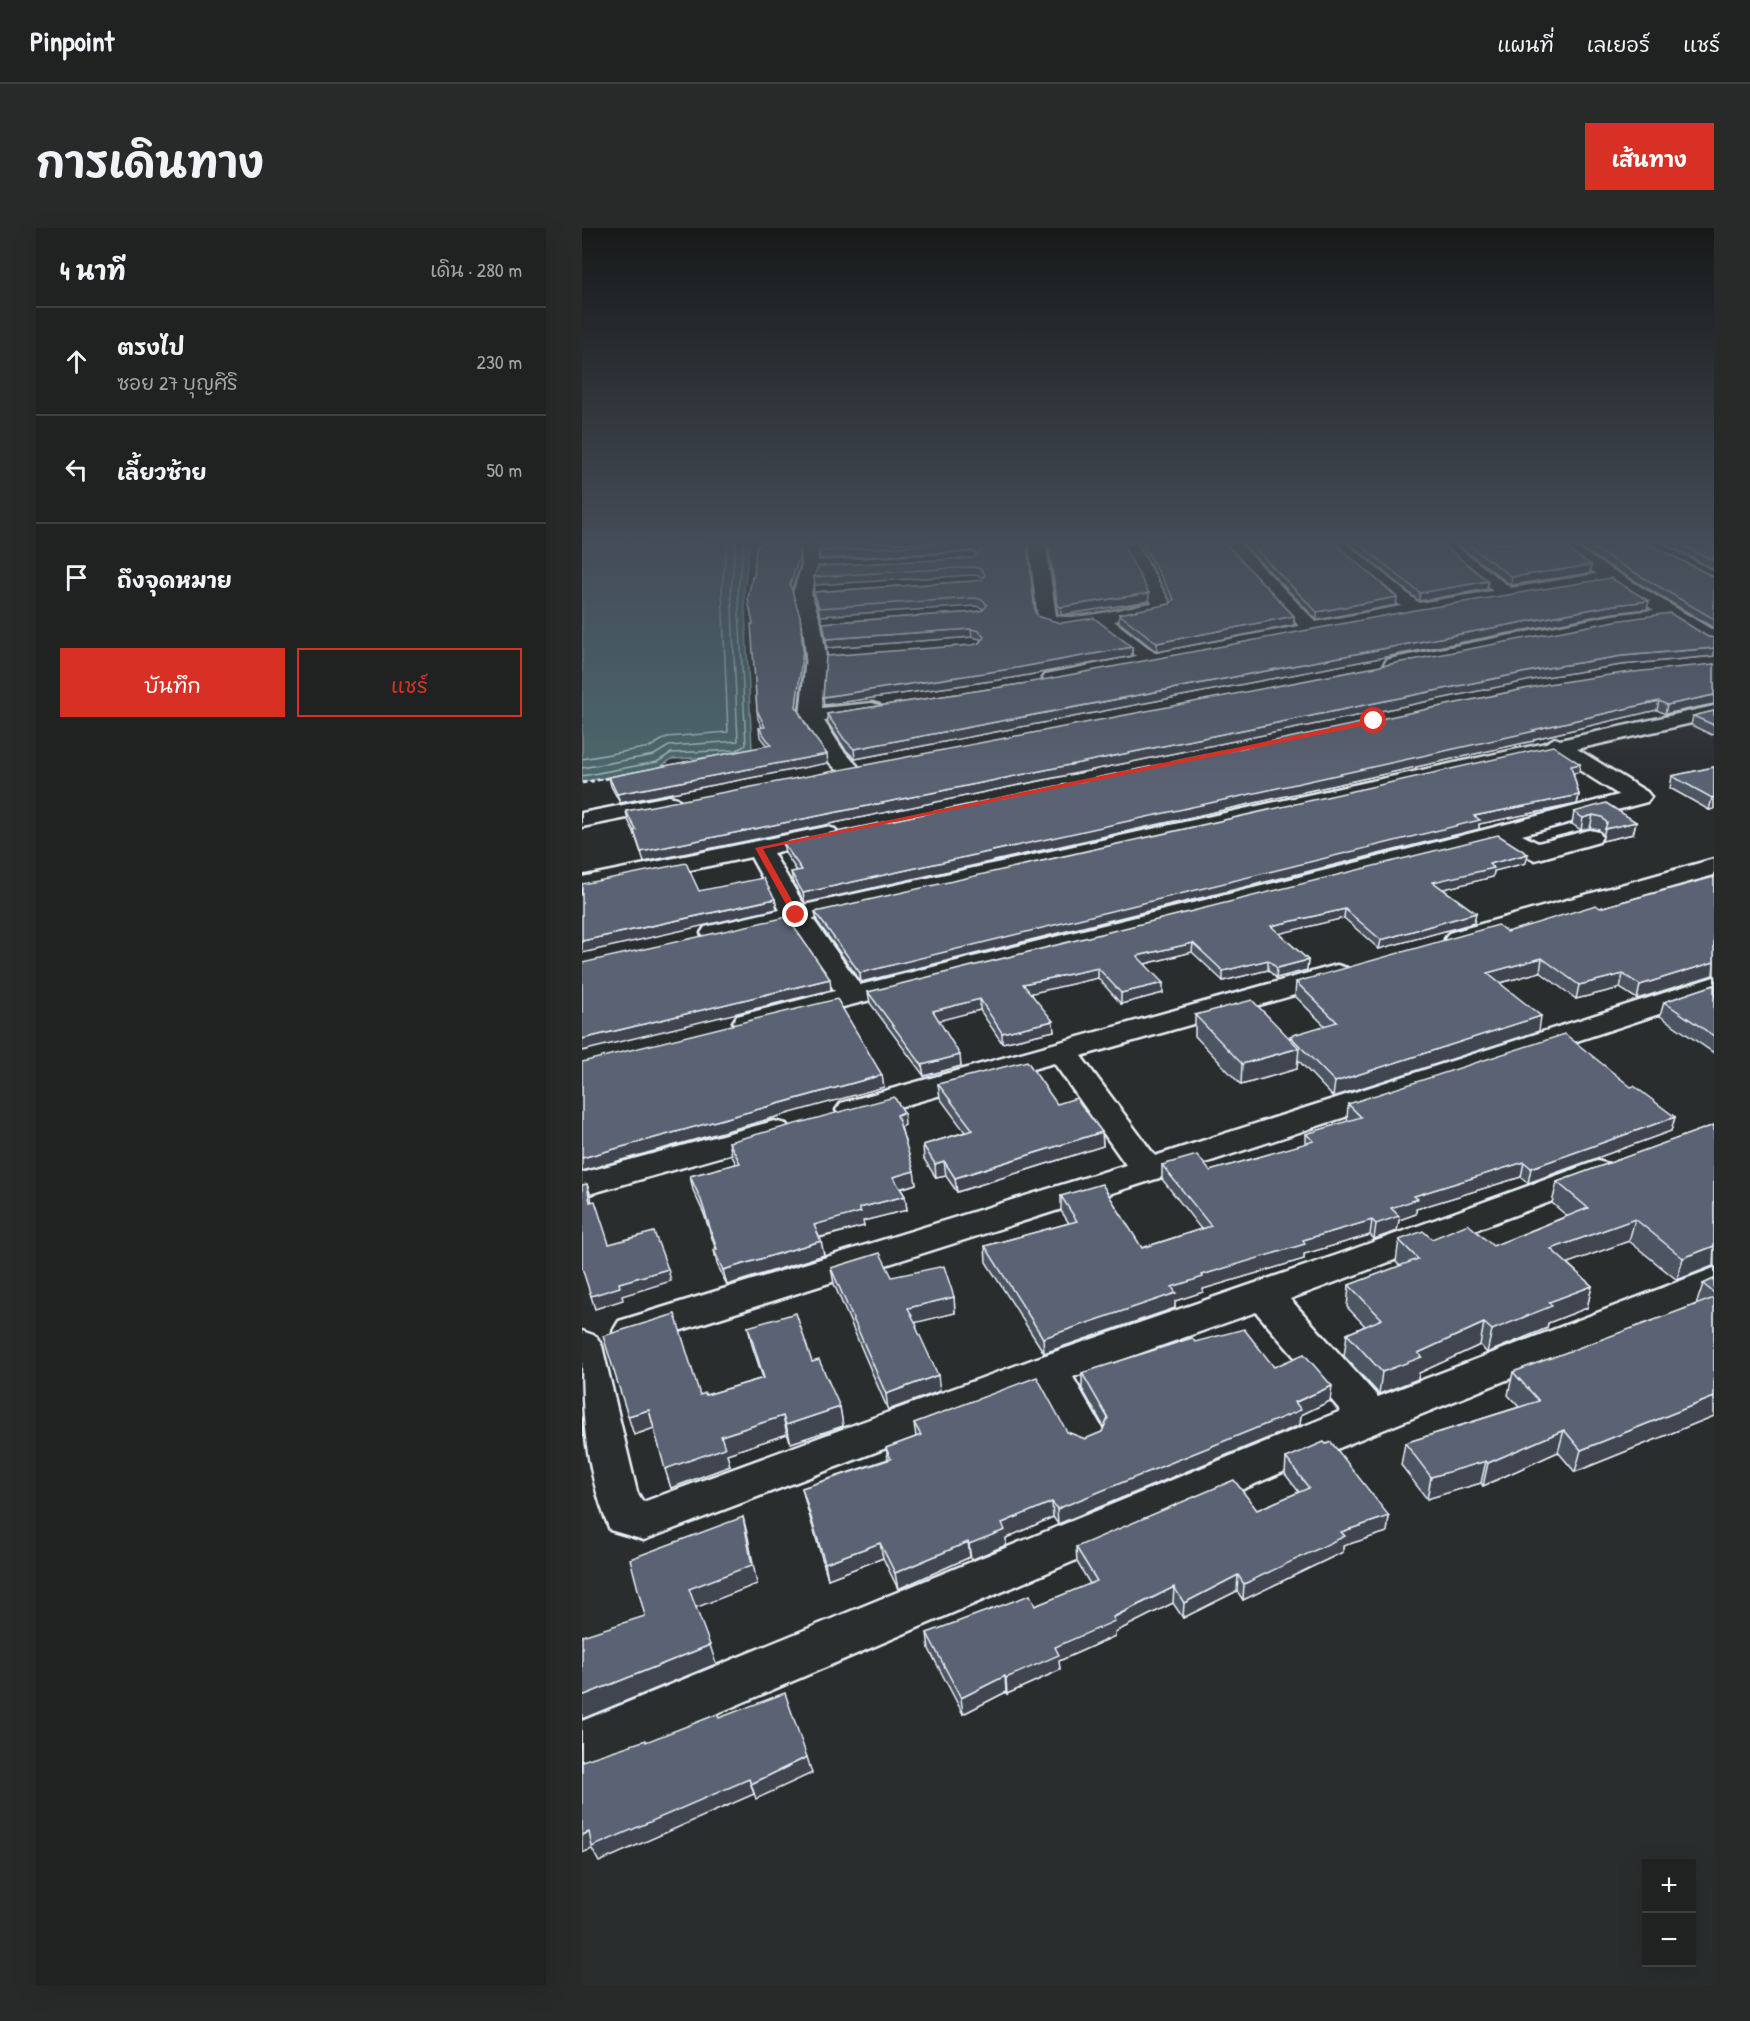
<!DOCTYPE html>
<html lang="th">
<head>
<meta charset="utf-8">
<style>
	body { margin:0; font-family:"Patrick Hand","Playpen Sans Thai",sans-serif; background:#282a2a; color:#f1f3f6 }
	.controls { position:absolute; right:18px; bottom:18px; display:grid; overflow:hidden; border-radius:0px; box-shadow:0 6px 24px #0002 }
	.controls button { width:54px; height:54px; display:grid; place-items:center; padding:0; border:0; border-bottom:2px solid #3d3f40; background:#202222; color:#f1f3f6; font:30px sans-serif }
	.stop { position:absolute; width:18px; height:18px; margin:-14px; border:4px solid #d93025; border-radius:50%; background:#fff }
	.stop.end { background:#d93025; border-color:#fff; box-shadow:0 2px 6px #0008 }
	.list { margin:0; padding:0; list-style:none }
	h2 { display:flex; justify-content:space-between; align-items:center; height:78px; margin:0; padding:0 24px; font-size:26px }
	h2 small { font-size:20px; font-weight:400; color:#a2a4a5 }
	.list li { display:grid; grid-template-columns:39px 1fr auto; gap:18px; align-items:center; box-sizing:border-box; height:108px; padding:0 24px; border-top:2px solid #3d3f40 }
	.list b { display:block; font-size:22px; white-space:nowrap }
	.list p { margin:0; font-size:20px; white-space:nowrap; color:#a2a4a5 }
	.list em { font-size:20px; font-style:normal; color:#a2a4a5 }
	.actions { display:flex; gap:12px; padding:18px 24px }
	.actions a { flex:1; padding:14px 0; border:2px solid #d93025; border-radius:0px; text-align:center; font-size:21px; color:#d93025 }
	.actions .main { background:#d93025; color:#fff }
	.icon { flex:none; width:33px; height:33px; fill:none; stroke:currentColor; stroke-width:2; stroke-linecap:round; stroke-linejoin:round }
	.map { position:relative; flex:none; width:1132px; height:1757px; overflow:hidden; border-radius:0px }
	header { display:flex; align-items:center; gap:36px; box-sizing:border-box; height:84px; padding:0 30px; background:#202222; border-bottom:2px solid #3d3f40 }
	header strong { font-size:28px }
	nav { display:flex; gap:33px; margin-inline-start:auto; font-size:21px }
	.intro { display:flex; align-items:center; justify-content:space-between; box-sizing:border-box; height:144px; padding:0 36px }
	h1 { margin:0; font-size:42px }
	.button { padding:15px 27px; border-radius:0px; background:#d93025; color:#fff; font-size:21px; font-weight:700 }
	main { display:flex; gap:36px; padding:0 36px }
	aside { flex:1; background:#202222; border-radius:0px; box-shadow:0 6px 24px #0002 }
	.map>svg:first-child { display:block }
	.water { fill:#4b696c; stroke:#8a9fa4; stroke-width:1.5 }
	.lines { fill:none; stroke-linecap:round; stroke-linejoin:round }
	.shore { stroke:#a9bbc0; stroke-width:1.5 }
	.minor-casing { stroke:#e8f1f8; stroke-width:5 }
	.path { stroke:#e8f1f8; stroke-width:3; stroke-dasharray:4.5 3; stroke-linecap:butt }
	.minor { fill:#2a2d2e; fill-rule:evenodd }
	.wall { fill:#4d5463; stroke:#e8f1f8; stroke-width:1.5 }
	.shaded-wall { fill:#3f4550; stroke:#e8f1f8; stroke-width:1.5 }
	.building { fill:#5a6273; stroke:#e8f1f8; stroke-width:1.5 }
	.route { fill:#d93025 }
</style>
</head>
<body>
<header>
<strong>Pinpoint</strong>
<nav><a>แผนที่</a><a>เลเยอร์</a><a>แชร์</a></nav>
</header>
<div class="intro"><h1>การเดินทาง</h1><a class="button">เส้นทาง</a></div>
<main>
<aside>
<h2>4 นาที<small>เดิน · 280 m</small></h2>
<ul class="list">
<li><svg class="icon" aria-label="ahead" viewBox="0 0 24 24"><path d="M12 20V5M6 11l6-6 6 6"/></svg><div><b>ตรงไป</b><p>ซอย 27 บุญศิริ</p></div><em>230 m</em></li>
<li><svg class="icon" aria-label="left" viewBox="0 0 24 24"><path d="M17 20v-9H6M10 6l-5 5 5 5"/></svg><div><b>เลี้ยวซ้าย</b></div><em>50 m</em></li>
<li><svg class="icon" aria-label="arrive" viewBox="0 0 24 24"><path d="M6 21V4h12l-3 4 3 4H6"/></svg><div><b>ถึงจุดหมาย</b></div></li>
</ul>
<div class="actions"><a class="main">บันทึก</a><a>แชร์</a></div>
</aside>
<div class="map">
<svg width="1132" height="1757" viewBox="0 0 1132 1757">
	<rect width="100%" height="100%" fill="#2a2d2e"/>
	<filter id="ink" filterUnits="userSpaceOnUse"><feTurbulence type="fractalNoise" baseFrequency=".0167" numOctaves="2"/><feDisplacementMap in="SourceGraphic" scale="12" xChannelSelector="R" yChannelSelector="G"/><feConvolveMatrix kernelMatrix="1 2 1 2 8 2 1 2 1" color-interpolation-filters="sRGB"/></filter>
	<g filter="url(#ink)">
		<!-- water -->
		<path class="water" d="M0 315H168L162 362 170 521 157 528 90 531 77 540 0 554Z"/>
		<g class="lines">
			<!-- shore -->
			<g class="shore">
				<path d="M0 531 68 519 85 509 146 504 140 362 145 315"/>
				<path d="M0 540 72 527 87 518 156 513 149 362 154 315"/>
				<path d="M0 548 75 534 89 525 155 522 164 517 156 362 162 315"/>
			</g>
			<defs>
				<g id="minor">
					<path d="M219 315H235L236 333 391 325 399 330 391 335 235 343 229 365 239 396 244 429 240 480 290 475 297 477 301 481 297 485 290 487 242 493 261 522 279 542 276 547 268 549 260 547 245 532 218 488 224 429 221 396 211 365 220 338Z"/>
					<path d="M447 315H463L474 388C497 393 545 379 570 375L538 315H554L590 378 587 382 532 393 573 425 717 398 640 315H657L734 394 819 378 747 315H764L837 375 911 363 853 315H870L929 360 1015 346 967 315H986L1132 403V417L1125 415 1087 391 1031 399 812 442 805 440 802 436 805 432 812 430 1031 387 1072 382 1028 355 833 386 471 456 464 454 461 450 464 446 554 428 513 396 479 401 459 396 456 392Z"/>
					<path d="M1059 315H1078L1132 343V355L1061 318Z"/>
					<path d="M1132 478V490L995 521 1065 564 1069 569 1065 574 940 607 956 615 1008 602 1017 604 1020 609 1017 614 953 632 915 614 166 803 155 800 151 794 155 788 253 763 207 697 133 713 123 711 119 705 123 699 198 682 169 629 0 665V649L244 599 253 601 256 606 253 611 191 625 222 677 964 515 973 510 978 512ZM972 526 1037 567 777 634 278 757 231 691Z"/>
					<path d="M87 568 95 570 99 575 95 580 0 599V585Z"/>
					<path d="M1132 631V647L877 719 867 717 863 711 867 705Z"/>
					<path d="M755 737 765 740 770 746 765 752 499 828 573 928 1132 749V768L577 950 65 1113 51 1117 37 1113 31 1103 37 1093 544 937 472 835 271 892 259 889 254 882 259 875Z"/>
					<path d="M192 893 204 896 209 903 204 910 0 968V945Z"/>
					<path d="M1015 933 1027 936 1032 944 1027 952 708 1071 796 1169 1132 1040V1068L776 1212 0 1543V1493L759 1183 674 1084 491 1149 524 1207 518 1219 503 1224 488 1219 457 1162 62 1312 28 1302C0 1234 0 1177 0 1103L14 1108 20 1118 55 1264 61 1274 452 1131 758 1026Z"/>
				</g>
			</defs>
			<!-- minor casing -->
			<use href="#minor" class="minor-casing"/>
			<!-- path -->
			<path class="path" d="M0 555 31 549"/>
			<!-- minor -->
			<use href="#minor" class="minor"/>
		</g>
		<!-- wall -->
		<g class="wall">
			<path d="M217 315 218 338 210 362 219 396 222 429 216 482 246 535 38 575 29 558 27 549 185 518 178 509 177 500 180 499 176 491 175 482 171 396 172 349Z"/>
			<path d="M236 315H445L453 384 457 389 550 419V428L430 450 242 477 241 469 397 415 399 412 398 411 390 409 245 420 241 395 394 384 401 382 402 381 394 378 239 388 233 372 232 364 392 353 399 352 400 350V349L392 347 233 357 232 349 391 330 396 326 391 323 238 331Z"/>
			<path d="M464 315H540L567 373 479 387 476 386 465 315Z"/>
			<path d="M556 315H643L712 388V397L575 424 537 394V386L588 376 589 374Z"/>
			<path d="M660 315H752L815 369 814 377 735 392Z"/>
			<path d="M767 315H859L905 361 837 373Z"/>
			<path d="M873 315H976L1009 337 1008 345 929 357Z"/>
			<path d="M989 315H1065L1132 349V400Z"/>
			<path d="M1082 315H1132V342Z"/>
			<path d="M1065 381 1031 385 273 531 263 521 246 495 245 486 439 456Z"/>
			<path d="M1126 409 1132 410V428L1039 437 964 449 62 634 52 604 46 592 44 583Z"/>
			<path d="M1132 436V476L1083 486 1075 482 952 511 951 513 223 675 211 654 209 644 215 643 203 625 201 615Z"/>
			<path d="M1132 483V506L1130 507 1109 497 1111 488Z"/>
			<path d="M1132 539V581L1127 582 1088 560 1090 548Z"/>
			<path d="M997 544 991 545 997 567 995 576 897 596V601L279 754 235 693 233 684Z"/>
			<path d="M992 584 1054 594 1051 606 1020 613 1021 607 1017 602 1008 600 999 602 990 596Z"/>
			<path d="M944 635 912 643 911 649 861 661 894 685 892 695 797 721 762 690 697 705 726 732 725 742 694 750 686 742 641 753 610 724 563 736 581 765 539 776 516 750 449 765 472 803 420 815 398 782 356 792 379 838 342 848 288 775 286 764Z"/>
			<path d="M1132 649V747L1055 771 1038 760 994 771 958 744 918 755 957 803 751 869 716 832 715 841 659 857 613 808V787L708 811V808L743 798 713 768 714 754 925 704 1018 680Z"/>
			<path d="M1132 757V825L1078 788 1082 774Z"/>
			<path d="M356 856 475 876 520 904 521 918 375 964 364 948 354 950 342 931 341 917 383 904 358 870Z"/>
			<path d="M1049 859 1093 889 1089 903 946 955 939 949 834 981V986L817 992 815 1003 792 1011 788 1007 722 1026V1031L621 1061V1064L593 1073V1080L462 1125 404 1034 403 1018 487 995 479 983V968L560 1020 619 1001 580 951V937L628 943 724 916V906L767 893 765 891 766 876Z"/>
			<path d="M323 897 319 899 334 956 319 961 323 968 325 982 281 993 282 998 238 1010 242 1027 145 1057 135 1036 132 1022H134L122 986 111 962 108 948 154 936 150 928 147 914Z"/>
			<path d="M1132 897V1038H1131L1095 1052 1047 1013 985 1035 1010 1058 1005 1080 966 1095 965 1100 905 1125 898 1117 837 1145 836 1151 797 1166 762 1128 765 1106 783 1098 765 1079 767 1057 818 1038 814 1034 817 1012 850 1011 911 1018 985 988 970 975 975 954Z"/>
			<path d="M249 1040 310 1049 372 1069 373 1085 333 1094 336 1105 358 1163 306 1182 252 1056Z"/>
			<path d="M1132 1051V1188L993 1244 976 1224 901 1258 899 1255 845 1271 819 1237 823 1215 937 1179 926 1167 931 1144 1114 1077 1121 1056Z"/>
			<path d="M166 1099 230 1134 258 1179 261 1198 209 1215 205 1206 145 1226 148 1238 89 1260 72 1200 52 1207 118 1167H124L181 1150 170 1117Z"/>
			<path d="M613 1114 692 1139 748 1173 719 1187 718 1197 476 1296 471 1289 424 1310V1317L389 1332 388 1329 316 1361 301 1330 246 1351 224 1276 220 1260 306 1231 304 1220 334 1209 332 1195 485 1204 503 1211 520 1204 522 1199 500 1161V1145Z"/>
			<path d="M704 1230 807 1288 805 1304 761 1318V1324L661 1372 655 1363 601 1390 591 1375 533 1404V1408L477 1433 478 1442 425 1466 424 1464 381 1486 347 1421 345 1405 453 1378 508 1356 495 1334 494 1319 675 1282 717 1264 703 1246Z"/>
		</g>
		<!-- shaded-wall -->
		<g class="shaded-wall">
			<path d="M216 315H217L218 338 209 364 208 357Z"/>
			<path d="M1009 337 1008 345 929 357 930 349Z"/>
			<path d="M906 353 905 361 837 373 838 365Z"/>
			<path d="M567 365V373L479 387V379Z"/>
			<path d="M815 369 814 377 735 392V384Z"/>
			<path d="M1067 373 1065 381 1031 385 273 531 272 521 1032 377Z"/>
			<path d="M712 388V397L575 424V415Z"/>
			<path d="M219 396 222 429 216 488 214 479Z"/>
			<path d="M389 401 390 409 245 420 244 411Z"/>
			<path d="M550 419V428L430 450 242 477 241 469Z"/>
			<path d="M1132 420V428L1039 437 964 449 62 634 59 624 965 440 1040 428Z"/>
			<path d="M1132 467V476L1083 486 1085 477Z"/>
			<path d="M1077 473 1075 482 952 511 951 513 223 675 221 665 951 502Z"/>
			<path d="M245 526 246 535 38 575 35 566Z"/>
			<path d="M998 536 997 544 988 546 989 538Z"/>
			<path d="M997 567 995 576 897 596V601L279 754 278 745 892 588Z"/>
			<path d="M1132 569V581L1127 582 1130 570Z"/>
			<path d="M1011 587 1008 600 999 602 1001 590Z"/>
			<path d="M1054 594 1051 606 1020 613 1023 601Z"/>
			<path d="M946 626 944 635 912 643 911 649 850 664 851 654 907 636Z"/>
			<path d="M193 671 195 681 0 725V713Z"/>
			<path d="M763 681 762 690 688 708 689 698Z"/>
			<path d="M894 685 892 695 797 721 799 712Z"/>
			<path d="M611 715 610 724 555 738V728Z"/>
			<path d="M960 730 958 744 903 759 905 745Z"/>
			<path d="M686 732V742L641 753V743Z"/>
			<path d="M726 732 725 742 694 750 695 740Z"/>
			<path d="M1132 734 1131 747 1055 771 1058 757Z"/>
			<path d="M516 740V750L442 767 441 756Z"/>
			<path d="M1041 746 1038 760 994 771 997 757Z"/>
			<path d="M248 751 249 762 0 823V811Z"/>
			<path d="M581 755V765L539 776V765Z"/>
			<path d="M398 771V782L352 794 351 783Z"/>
			<path d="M959 788 957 803 751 869 753 854Z"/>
			<path d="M471 793 472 803 420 815V805Z"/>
			<path d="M717 820 715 841 659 857 660 836Z"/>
			<path d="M378 827 379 838 342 848 340 837Z"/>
			<path d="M300 847 302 859 0 943V930Z"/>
			<path d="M322 884 323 897 317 900 315 887Z"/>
			<path d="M1093 889 1089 903 946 955 949 940Z"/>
			<path d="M520 904 521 918 375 964 373 950Z"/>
			<path d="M362 933 364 948 354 950 353 936Z"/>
			<path d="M942 934 939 949 834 981V986L817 992 815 1003 792 1011 794 996 809 980 832 968Z"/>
			<path d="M332 943 334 956 313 962 311 949Z"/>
			<path d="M5 956 9 968 11 986 8 974Z"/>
			<path d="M323 968 325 982 281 993 282 998 235 1010 232 997 277 980Z"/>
			<path d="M1053 991 1047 1013 964 1043 969 1021Z"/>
			<path d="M790 992 788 1007 722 1026V1031L621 1061V1064L593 1073V1080L462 1125 461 1110 620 1047 721 1012Z"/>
			<path d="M239 1013 242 1027 145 1057 141 1042Z"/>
			<path d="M1132 1018 1131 1038 1095 1052 1101 1030Z"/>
			<path d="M86 1041 89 1053 40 1068 41 1072 13 1081 9 1068 37 1055Z"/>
			<path d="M1010 1058 1005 1080 966 1095 965 1100 905 1125 910 1102 967 1074Z"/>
			<path d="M372 1069 373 1085 328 1096 326 1080Z"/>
			<path d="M902 1095 898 1117 837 1145 836 1151 797 1166 800 1144 836 1125Z"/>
			<path d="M356 1147 358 1163 306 1182 304 1166Z"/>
			<path d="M750 1158 748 1173 719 1187 718 1197 476 1296 475 1281Z"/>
			<path d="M1132 1169V1188L993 1244 999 1222Z"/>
			<path d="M258 1179 261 1198 209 1215 204 1197Z"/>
			<path d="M67 1182 72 1200 52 1207 46 1188Z"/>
			<path d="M0 1188 2 1208H0Z"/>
			<path d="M201 1188 205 1206 145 1226 148 1238 89 1260 83 1241 139 1208Z"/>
			<path d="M982 1202 976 1224 901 1258 906 1235Z"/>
			<path d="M904 1233 899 1255 845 1271 849 1249Z"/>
			<path d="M470 1274 471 1289 424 1310V1317L389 1332 387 1316 420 1295Z"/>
			<path d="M807 1288 805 1304 761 1318V1324L661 1372 662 1356 759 1304Z"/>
			<path d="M161 1289 166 1309 175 1356 113 1380 107 1361Z"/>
			<path d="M386 1314 388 1329 316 1361 313 1345Z"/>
			<path d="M298 1315 301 1330 246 1351 243 1335Z"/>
			<path d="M656 1347 655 1363 601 1390 602 1375Z"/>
			<path d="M592 1359 591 1375 533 1404V1408L477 1433 478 1442 425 1466 424 1450 473 1419Z"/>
			<path d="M128 1417 134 1436 0 1491V1468Z"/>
			<path d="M423 1448 424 1464 381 1486 379 1470Z"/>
			<path d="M225 1529 230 1545 174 1571 169 1556Z"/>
			<path d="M167 1551 172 1566 17 1634 10 1621 0 1625V1607Z"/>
		</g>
		<!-- building -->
		<g class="building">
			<path d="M177 315H216L217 330 208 357 218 388 221 421 214 479 227 502 245 526 35 566 27 549 189 517 177 500 183 499 175 482 169 396H171L166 371 170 349H172L174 318H177Z"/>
			<path d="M236 315H445L453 384 457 389 479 395 512 390 550 419 429 441 241 469 244 428 390 417 397 415 402 409 397 403 389 401 244 411 241 395 394 384 401 382 405 377 401 372 393 370 237 380 232 364 392 353 399 352 403 346 399 341 391 339 232 349 236 338 391 330 401 322 390 315 237 323Z"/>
			<path d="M466 315H540L567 365 479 379 476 378Z"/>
			<path d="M560 315H643L712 388 575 415 537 386 588 376 592 371Z"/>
			<path d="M667 315H752L815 369 735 384Z"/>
			<path d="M776 315H859L906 353 838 365Z"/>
			<path d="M884 315H976L1009 337 930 349Z"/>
			<path d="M1002 315H1065L1132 349V391Z"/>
			<path d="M1097 315H1132V333Z"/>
			<path d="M1029 350 1067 373 1032 377 272 521 262 511 245 486 439 456 833 382Z"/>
			<path d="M1088 385 1126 409 1132 410V420L1040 428 965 440 59 624 52 603 54 602 44 583 1033 393Z"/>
			<path d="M1132 436V467L1085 477 1077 473 951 502 953 503 221 665 209 644 220 642 201 615 966 456 1041 445Z"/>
			<path d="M1132 483V497L1111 488Z"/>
			<path d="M971 518 998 536 989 538 997 567 892 588 898 592 278 745 233 684Z"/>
			<path d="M1132 539V569L1130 570 1090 548Z"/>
			<path d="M1024 575 1054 594 1023 601 1025 595 1020 589 1011 587 1001 590 992 584Z"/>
			<path d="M916 607 946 626 907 636 912 640 851 654 894 685 799 712 763 681 689 698 726 732 695 740 686 732 641 743 611 715 555 728 581 755 539 765 516 740 441 756 471 793 420 805 398 771 351 783 378 827 340 837 286 764Z"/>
			<path d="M104 635 117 663 181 650 193 671 0 713V656Z"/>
			<path d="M1132 649V734L1058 757 1041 746 997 757 960 730 905 745 959 788 753 854 708 808 755 794 714 754 916 697 925 704 1014 677 1018 680Z"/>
			<path d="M205 689 248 751 0 811V735Z"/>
			<path d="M1132 757V808L1082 774Z"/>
			<path d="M255 771 300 847 0 930V834Z"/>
			<path d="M670 772 717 820 660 836 613 787Z"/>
			<path d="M983 806 1049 859 1052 858 1093 889 949 940 942 934 832 968 836 971 809 980 817 988 794 996 790 992 721 1012 723 1016 620 1047 621 1049 590 1059 594 1065 461 1110 403 1018 495 993 479 968 520 956 560 1020 629 998 580 937 615 927 628 943 732 913 724 906 779 889 766 876Z"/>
			<path d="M445 833 475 876 494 870 520 904 373 950 362 933 353 936 341 917 391 902 356 856Z"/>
			<path d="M312 869 322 884 315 887 332 943 311 949 323 968 277 980 279 984 232 997 239 1013 141 1042 132 1022 135 1021 119 972 108 948 158 935 147 914Z"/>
			<path d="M1132 897V1018L1101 1030 1053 991 969 1021 1010 1058 967 1074 970 1078 910 1102 902 1095 836 1125 840 1129 800 1144 765 1106 800 1091 767 1057 836 1031 817 1012 841 1003 850 1011 886 996 911 1018 1006 980 975 954Z"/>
			<path d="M5 956 8 974 13 973 27 1016 72 1004 86 1041 37 1055 38 1059 9 1068 0 1040V957Z"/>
			<path d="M298 1025 310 1049 362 1038 372 1069 326 1080 335 1098 334 1099 356 1147 304 1166 249 1040Z"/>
			<path d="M1132 1051V1065L1121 1056Z"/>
			<path d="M1132 1070V1169L999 1222 982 1202 906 1235 904 1233 849 1249 823 1215 957 1173 931 1144Z"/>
			<path d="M214 1085 230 1134 237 1132 258 1179 204 1197 201 1188 139 1208 143 1220 83 1241 67 1182 46 1188 21 1108 93 1086 118 1167 123 1165 124 1167 182 1150 166 1099Z"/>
			<path d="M662 1101 692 1139 722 1126 750 1158 713 1174 719 1182 475 1281 470 1274 420 1295 423 1302 387 1316 386 1314 313 1345 298 1315 243 1335 220 1260 309 1231 304 1220 339 1207 332 1195 455 1149 485 1204 503 1211 520 1204 526 1190 500 1145 610 1110 613 1114Z"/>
			<path d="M742 1214 744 1216 749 1214 807 1288 759 1304 763 1308 662 1356 656 1347 602 1375 592 1359 531 1389 533 1393 473 1419 477 1427 424 1450 423 1448 379 1470 345 1405 448 1367 453 1378 515 1353 494 1319 652 1252 675 1282 727 1260 704 1230Z"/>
			<path d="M161 1289 170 1337 107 1361 128 1417 0 1468V1408L63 1388 48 1331Z"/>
			<path d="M203 1465 225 1529 169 1556 167 1551 10 1619 7 1604 0 1607V1533L64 1512V1514L136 1486 137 1490Z"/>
		</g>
	</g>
	<!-- sky -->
	<linearGradient id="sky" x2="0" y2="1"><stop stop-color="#171919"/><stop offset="0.56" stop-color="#444c57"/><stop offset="1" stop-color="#444c57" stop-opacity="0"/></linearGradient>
	<rect width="1132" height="560" fill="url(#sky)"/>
	<!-- route -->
	<path class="route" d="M792 491 794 495 181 621 218 687 214 689 210 687 173 620Z"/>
</svg>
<div class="controls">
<button>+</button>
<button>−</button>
</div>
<div class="stop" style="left:792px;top:493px"></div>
<div class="stop end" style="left:214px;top:687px"></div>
</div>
</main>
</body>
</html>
